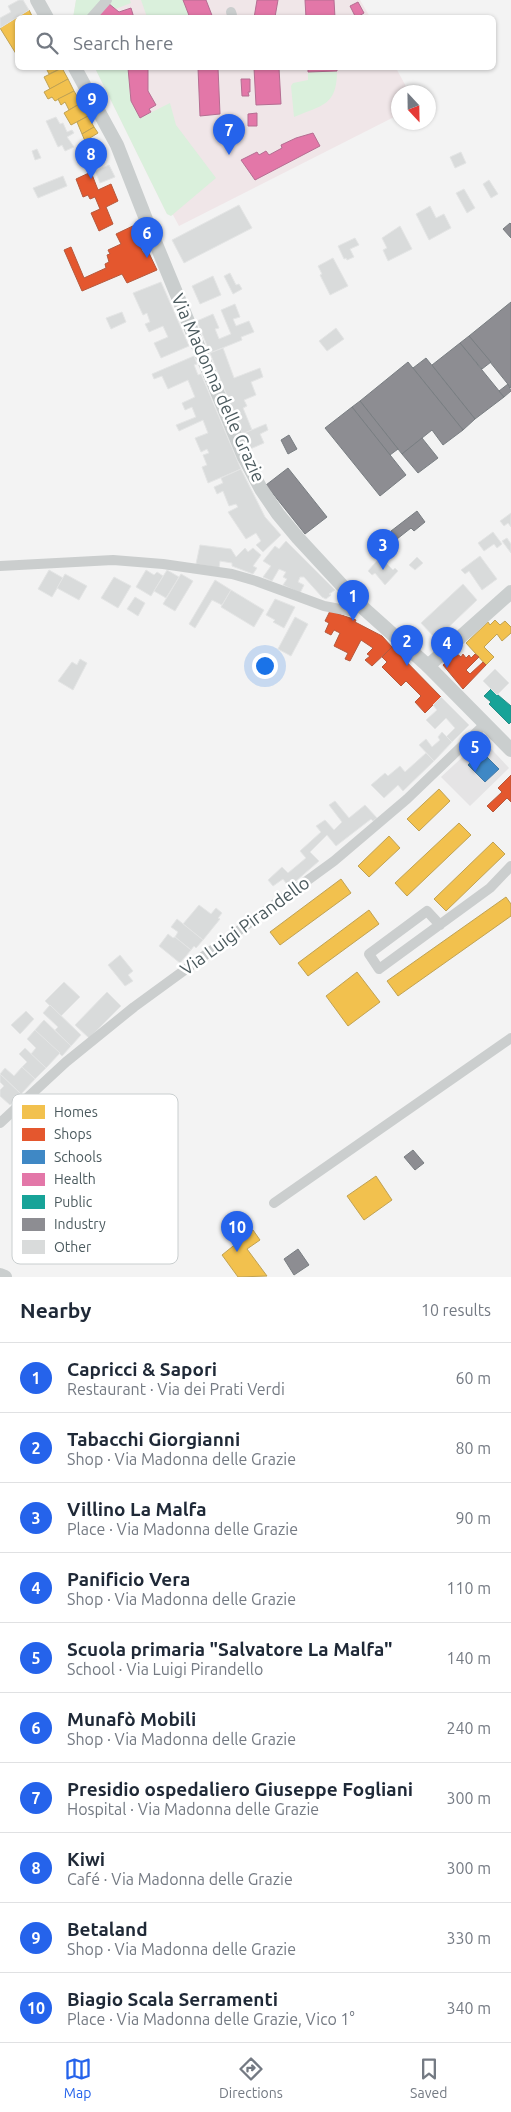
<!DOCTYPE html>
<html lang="en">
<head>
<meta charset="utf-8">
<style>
	body { margin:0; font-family:Ubuntu,sans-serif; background:#f2f2f3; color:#1f2937 }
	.compass { position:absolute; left:391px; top:85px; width:45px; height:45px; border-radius:50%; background:#fff; box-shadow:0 1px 4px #0004; rotate:158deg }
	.you { position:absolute; left:264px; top:665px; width:18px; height:18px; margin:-12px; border:4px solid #fff; border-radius:50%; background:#1a73e8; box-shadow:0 0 0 8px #1a73e833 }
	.badge { display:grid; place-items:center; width:32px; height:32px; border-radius:50%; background:#2563eb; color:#fff; font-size:16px; font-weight:700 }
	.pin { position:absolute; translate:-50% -41px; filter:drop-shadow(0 1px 2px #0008) }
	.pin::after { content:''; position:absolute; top:26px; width:18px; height:15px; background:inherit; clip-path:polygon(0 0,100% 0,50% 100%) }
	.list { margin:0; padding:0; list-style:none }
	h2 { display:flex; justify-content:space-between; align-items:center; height:65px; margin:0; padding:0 20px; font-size:21px }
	h2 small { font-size:16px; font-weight:400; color:#747a83 }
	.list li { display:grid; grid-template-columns:32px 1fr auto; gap:15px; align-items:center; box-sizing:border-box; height:70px; padding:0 20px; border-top:1px solid #e0e1e3 }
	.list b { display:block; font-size:19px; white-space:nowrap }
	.list p { margin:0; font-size:16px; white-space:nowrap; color:#747a83 }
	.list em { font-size:16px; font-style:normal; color:#747a83 }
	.icon { flex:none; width:28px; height:28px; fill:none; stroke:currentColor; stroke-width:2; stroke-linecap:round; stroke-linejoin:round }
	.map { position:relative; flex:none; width:511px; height:1277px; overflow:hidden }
	.search { position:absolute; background:#fff; box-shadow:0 1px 4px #0004; left:15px; right:15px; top:15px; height:55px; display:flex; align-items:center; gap:12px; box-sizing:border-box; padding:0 18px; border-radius:8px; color:#747a83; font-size:19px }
	.sheet { height:765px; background:#fff }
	nav { display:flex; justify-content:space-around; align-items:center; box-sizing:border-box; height:70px; border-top:1px solid #e0e1e3; background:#fff; font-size:14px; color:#747a83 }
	nav a { display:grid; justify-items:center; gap:2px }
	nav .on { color:#2563eb }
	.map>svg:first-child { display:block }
	.education { fill:#e5e4e5 }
	.medical { fill:#f0e6e8 }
	.green { fill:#daf0dc }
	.homes { fill:#f2c14e; stroke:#c0a253 }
	.shops { fill:#e4572e; stroke:#b6583c }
	.schools { fill:#3f88c5; stroke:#437aa6 }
	.health { fill:#e377a8; stroke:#b56e92 }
	.public { fill:#17a398; stroke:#278d87 }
	.industry { fill:#8d8d92; stroke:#797e82 }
	.building { fill:#d9dbdb; stroke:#e4e5e5 }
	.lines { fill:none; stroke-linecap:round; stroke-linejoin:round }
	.street { stroke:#cbcece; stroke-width:10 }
	.secondary { stroke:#cacece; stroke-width:14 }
	.labels { text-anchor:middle; stroke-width:5; stroke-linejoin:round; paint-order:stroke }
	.street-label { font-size:18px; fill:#4b5a5e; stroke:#fff }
	.key { fill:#fff; stroke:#c9cecf; stroke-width:1 }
	.key-label { font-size:14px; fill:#4b5a5e }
</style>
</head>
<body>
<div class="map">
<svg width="511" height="1277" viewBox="0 0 511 1277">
	<rect width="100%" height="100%" fill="#f3f3f3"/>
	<!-- education -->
	<path class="education" d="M482 739 509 768 470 806 441 777Z"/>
	<!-- medical -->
	<g class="medical">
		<path d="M76 0H360L370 17 73 18Z"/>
		<path d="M95 68H396L409 92H398V115L179 226 173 215 167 214Z"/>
	</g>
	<!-- green -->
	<g class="green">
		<path d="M76 0H130L131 3 95 17 73 18Z"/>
		<path d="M141 0H183L190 17H147Z"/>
		<path d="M95 68H128L131 101 140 118 170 103 176 125 216 178 171 216 167 214Z"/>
		<path d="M337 71C337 106 322 105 294 117L291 86 293 83 308 80V72Z"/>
	</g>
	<!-- homes -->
	<g class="homes">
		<path d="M29 10 33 18H18V57L0 28Z"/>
		<path d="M46 68H62L49 74Z"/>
		<path d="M62 68 68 79 50 89 44 77Z"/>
		<path d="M68 79 74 91 55 101 52 97 48 99 44 92Z"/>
		<path d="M74 91 81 103 69 110 65 102 61 105 58 99Z"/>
		<path d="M81 103 88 116 71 125 64 113Z"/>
		<path d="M88 116 94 127 82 134 77 122Z"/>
		<path d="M94 127 98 133 85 141 82 134Z"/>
		<path d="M495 620 500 625 505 621 511 627V633L502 641 497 634 484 647 494 657 486 665 466 643 488 622 490 625Z"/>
		<path d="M439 789 450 801 419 831 407 819Z"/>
		<path d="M459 823 471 835 407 896 395 883Z"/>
		<path d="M389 836 400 848 369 877 358 866Z"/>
		<path d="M493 842 505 854 446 911 434 899Z"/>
		<path d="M341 879 351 893 280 945 270 932Z"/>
		<path d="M506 897 511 904V916L398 996 387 981Z"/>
		<path d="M369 910 379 924 308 976 298 963Z"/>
		<path d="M357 972 380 1002 348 1026 326 996Z"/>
		<path d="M376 1176 392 1200 364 1220 347 1196Z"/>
		<path d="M253 1230 260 1240 247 1249 267 1276 238 1277 222 1255Z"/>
	</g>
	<!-- shops -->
	<g class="shops">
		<path d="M91 172 98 190 111 184 118 201 106 207 113 224 99 231 91 213 100 209 95 197 90 199 88 195 83 197 76 179Z"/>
		<path d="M137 224 142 235 137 238 143 253 148 251 157 270 127 283 122 274 82 291 64 250 71 247 84 278 106 268 105 264 109 262 107 255 110 254 108 250 121 244 116 234Z"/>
		<path d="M330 611 356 620 355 622 382 636 392 647 372 666 365 660 370 656 367 654 373 648 361 640 350 661 345 659 348 653 334 646 340 633 334 630 331 635 325 632 329 623 325 621Z"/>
		<path d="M392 647 441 697 425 713 415 702 421 696 406 681 401 686 382 667 387 662 382 657Z"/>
		<path d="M456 653 461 657 463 654 466 658 469 655 471 658 475 654 479 657 466 670 470 674 483 662 486 665 463 689 443 665Z"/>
		<path d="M511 775V802L507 798 493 812 487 806 502 792 498 788Z"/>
	</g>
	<!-- schools -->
	<path class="schools" d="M481 751 499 769 485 782 468 765Z"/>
	<!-- health -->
	<g class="health">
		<path d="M183 0H206L213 18H190Z"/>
		<path d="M257 0H278L275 17 281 18H254Z"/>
		<path d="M305 0H334L335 18H306Z"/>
		<path d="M358 2 364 13 356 18 350 6Z"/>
		<path d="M108 3 119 12 131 8 134 18H95Z"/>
		<path d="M128 68H148V91L156 105 149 109 151 112 140 118 131 101Z"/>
		<path d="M198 68H218L220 114 200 116Z"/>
		<path d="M254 68H279L281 104 256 105Z"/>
		<path d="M308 68H337V71L308 72Z"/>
		<path d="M241 79H250V92H248L249 96H242Z"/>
		<path d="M257 113V126H248V114Z"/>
		<path d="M313 133 320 146 255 180 241 160 257 152 259 155 266 151 269 155 282 148 281 145 296 138Z"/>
	</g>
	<!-- public -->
	<path class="public" d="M491 689 511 706V722L509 724 489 704 491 702 484 696Z"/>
	<!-- industry -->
	<g class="industry">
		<path d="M510 223 511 224V238L503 229Z"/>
		<path d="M511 302V388L469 336Z"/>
		<path d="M469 336 491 362 482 369 460 343Z"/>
		<path d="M460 343 504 397 475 419 432 365Z"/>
		<path d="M426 358 475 419 463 430 413 368Z"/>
		<path d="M408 362 463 430 443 445 432 430 402 454 360 401Z"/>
		<path d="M508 384 511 391 504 397 499 391Z"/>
		<path d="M360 401 398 449 390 455 352 407Z"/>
		<path d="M352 407 406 475 380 496 325 428Z"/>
		<path d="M289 435 297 449 288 454 281 440Z"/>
		<path d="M422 438 438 458 418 473 402 454Z"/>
		<path d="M288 468 327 517 305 534 266 485Z"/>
		<path d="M417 511 425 522 414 531 411 528 397 539 391 531Z"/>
		<path d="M413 1150 424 1163 415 1170 404 1157Z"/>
		<path d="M298 1249 309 1265 294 1275 284 1259Z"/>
	</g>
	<!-- building -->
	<g class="building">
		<path d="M19 0H23L29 10 0 28V18L11 12 8 6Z"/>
		<path d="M56 117 60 124 63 123 67 132 72 130 74 133 67 137 74 147 65 151 62 145 58 147 46 121Z"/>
		<path d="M37 149 41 158 35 160 32 151Z"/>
		<path d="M461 152 466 163 455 168 450 157Z"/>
		<path d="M109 165 115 177 100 183 95 171Z"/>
		<path d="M63 176 67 186 38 198 33 188Z"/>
		<path d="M489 180 498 194 491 198 483 184Z"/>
		<path d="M464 189 475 208 467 213 456 193Z"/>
		<path d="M239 205 252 228 184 263 172 240Z"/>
		<path d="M430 206 436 218 444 214 451 228 429 240 416 214Z"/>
		<path d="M400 226 412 249 388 261 383 250 387 248 382 238Z"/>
		<path d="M355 238 359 245 350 249 354 257 347 260 346 258 344 259 338 246Z"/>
		<path d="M333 258 348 286 330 295 320 275 322 274 318 266Z"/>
		<path d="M230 273 236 285 239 284 242 289 233 294 224 276Z"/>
		<path d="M213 276 221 295 200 304 192 286Z"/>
		<path d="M161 282 189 346 161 358 154 343 168 337 163 326 149 332 145 324 150 322 147 313 143 315 133 293Z"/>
		<path d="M235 304 240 317 233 319 236 326 249 321 254 332 241 337 242 340 210 353 197 321 213 314 219 328 215 329 219 339 231 334 221 310Z"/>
		<path d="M122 312 126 322 111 329 106 318Z"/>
		<path d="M336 328 344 339 327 351 319 341Z"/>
		<path d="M223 348 234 378 260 368 263 377 251 382 256 395 244 400 247 406 243 408 252 430 242 434 210 353Z"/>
		<path d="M194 356 197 364 194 365 198 375 201 374 241 469 208 483 202 467 207 465 203 455 209 453 207 449 201 452 195 438 208 433 203 420 179 431 176 425 196 417 192 407 185 410 182 403 195 397 188 380 168 389 162 376 154 379 152 374Z"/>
		<path d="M266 424 268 430 260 434 264 443 248 450 242 434Z"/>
		<path d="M241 469 265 517 281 535 263 552 256 545 261 541 256 533 246 539 228 512 238 507 236 504 229 506 223 491 217 494 214 487 223 483 221 478Z"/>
		<path d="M511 513V527L508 523 504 526 500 521Z"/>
		<path d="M493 532 502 544 497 548 494 544 484 551 478 543Z"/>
		<path d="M507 538 511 544V553L502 541Z"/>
		<path d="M286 541 335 590 329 594 331 595 326 599 322 597 304 577H300L298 582 304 585 300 593 283 585 287 579 283 577 286 572 279 569 272 581 263 577 271 566 263 561 275 546 279 549Z"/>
		<path d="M200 545 231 549 236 557 245 548 248 552 253 548 261 555 253 566 257 568 253 574 232 566V563L220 561 219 568 196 564Z"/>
		<path d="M382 555 387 560 385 562 393 570 395 568 398 571 385 585 375 573 372 575 368 571Z"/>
		<path d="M480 556 497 579 482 590 469 571 465 574 461 570Z"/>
		<path d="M417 557 423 563 415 570 409 565Z"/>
		<path d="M49 570 63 578 52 597 38 589Z"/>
		<path d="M146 570 154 575 157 572 163 576 151 596 136 587Z"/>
		<path d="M167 570 179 577 166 598 154 591Z"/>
		<path d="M65 574 87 586 79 600 57 588Z"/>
		<path d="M181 574 193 581 175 611 163 604Z"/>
		<path d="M114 577 131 586 118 608 101 598Z"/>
		<path d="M215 580 231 590 222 605 212 600 195 628 189 624Z"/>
		<path d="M463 584 477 600 436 639 421 623Z"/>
		<path d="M231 590 264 610 254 627 221 607Z"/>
		<path d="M135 597 145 603 138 616 127 609Z"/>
		<path d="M275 599 295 607 284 628 273 622 275 620 266 615Z"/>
		<path d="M295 617 308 624 291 656 278 649Z"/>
		<path d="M80 659 87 663 73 690 58 681 72 662 77 665Z"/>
		<path d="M495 669 509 683 497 695 483 681Z"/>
		<path d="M441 697 469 725 452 742 446 737 455 728 446 718 435 729 426 720 437 710 433 705Z"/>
		<path d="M442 732 452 742 434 761 419 745 426 739 432 747 440 740 438 737Z"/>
		<path d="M426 753 434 761 403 791 398 785 384 798 371 785 385 773 388 776 400 766 405 772Z"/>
		<path d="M335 801 349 818 365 805 377 818 373 821 371 819 336 846 327 835 310 852 319 861 289 887 283 879 273 886 268 880 282 867 288 873 306 858 300 851 321 832 316 826 325 820 334 830 342 822 329 805Z"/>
		<path d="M199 905 211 914 216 908 222 913 218 918 220 919 203 940 183 924Z"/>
		<path d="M177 919 203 940 196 948 194 946 191 950 175 937 178 932 171 927Z"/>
		<path d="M168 934 173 938 175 937 191 950 180 963 159 946Z"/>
		<path d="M120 955 133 971 128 975 133 981 125 986 108 965Z"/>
		<path d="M64 982 80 997 61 1016 45 1001Z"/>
		<path d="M107 992 121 1006 89 1038 75 1025Z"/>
		<path d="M50 1005 81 1035 71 1046 55 1030 58 1027 43 1013Z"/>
		<path d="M26 1011 34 1019 20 1034 11 1025Z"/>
		<path d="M44 1020 71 1046 62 1056 35 1030Z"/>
		<path d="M35 1030 60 1053 46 1068 31 1054 36 1048 27 1039Z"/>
		<path d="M25 1048 46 1068 35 1079 22 1067 27 1062 19 1054Z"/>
		<path d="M22 1067 35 1079 21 1094 0 1074 5 1068 14 1076Z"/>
		<path d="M0 1074 21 1094 10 1105 0 1096V1090L4 1086 0 1082Z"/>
	</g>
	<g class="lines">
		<!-- street -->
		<g class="street">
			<path d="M231 12 232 15"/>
			<path d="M91 18 107 0"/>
			<path d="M0 566 113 560 163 564 232 574 256 581 324 606 350 611 361 606"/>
			<path d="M440 925 427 911 369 954 379 969 490 888 511 866"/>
			<path d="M0 1123 66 1062 134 1007 334 861 407 799 485 724"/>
			<path d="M274 1203 511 1038"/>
		</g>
		<!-- secondary -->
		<g class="secondary">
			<path d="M37 0 47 18"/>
			<path d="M75 68 117 145 151 232 244 457 261 489 278 514 298 538 361 606 428 666 511 750"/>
			<path d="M428 666 511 592"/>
			<path d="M0 1275 5 1277"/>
		</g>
	</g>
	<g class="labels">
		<!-- street labels -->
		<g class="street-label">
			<text transform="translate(218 388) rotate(66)" y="6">Via Madonna delle Grazie</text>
			<text transform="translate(245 926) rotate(-36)" y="6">Via Luigi Pirandello</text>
		</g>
	</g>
	<!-- legend -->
	<rect x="12" y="1094" width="166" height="170" rx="8" class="key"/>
	<rect x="22" y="1105" width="23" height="14" fill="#f2c14e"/>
	<rect x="22" y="1128" width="23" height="13" fill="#e4572e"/>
	<rect x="22" y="1150" width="23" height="14" fill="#3f88c5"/>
	<rect x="22" y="1173" width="23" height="13" fill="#e377a8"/>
	<rect x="22" y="1195" width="23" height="14" fill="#17a398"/>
	<rect x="22" y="1218" width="23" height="13" fill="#8d8d92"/>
	<rect x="22" y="1240" width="23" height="14" fill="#d9dbdb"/>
	<g class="key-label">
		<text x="54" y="1117">Homes</text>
		<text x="54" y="1139">Shops</text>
		<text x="54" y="1162">Schools</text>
		<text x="54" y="1184">Health</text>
		<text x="54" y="1207">Public</text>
		<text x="54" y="1229">Industry</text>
		<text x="54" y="1252">Other</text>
	</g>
</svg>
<svg class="compass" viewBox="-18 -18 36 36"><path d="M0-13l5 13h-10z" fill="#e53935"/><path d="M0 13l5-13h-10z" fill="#747a83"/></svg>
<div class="you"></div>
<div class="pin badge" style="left:353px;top:621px">1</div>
<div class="pin badge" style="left:407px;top:666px">2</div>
<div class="pin badge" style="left:383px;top:570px">3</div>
<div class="pin badge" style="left:447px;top:668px">4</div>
<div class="pin badge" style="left:475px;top:772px">5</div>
<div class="pin badge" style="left:147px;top:258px">6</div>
<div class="pin badge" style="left:229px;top:155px">7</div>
<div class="pin badge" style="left:91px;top:179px">8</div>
<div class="pin badge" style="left:92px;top:124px">9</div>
<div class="pin badge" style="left:237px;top:1252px">10</div>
<div class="search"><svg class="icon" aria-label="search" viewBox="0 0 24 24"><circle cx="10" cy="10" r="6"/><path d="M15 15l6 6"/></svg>Search here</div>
</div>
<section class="sheet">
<h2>Nearby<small>10 results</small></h2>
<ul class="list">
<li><span class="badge">1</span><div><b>Capricci &amp; Sapori</b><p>Restaurant · Via dei Prati Verdi</p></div><em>60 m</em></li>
<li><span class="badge">2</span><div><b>Tabacchi Giorgianni</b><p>Shop · Via Madonna delle Grazie</p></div><em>80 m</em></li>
<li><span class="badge">3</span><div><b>Villino La Malfa</b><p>Place · Via Madonna delle Grazie</p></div><em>90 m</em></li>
<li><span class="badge">4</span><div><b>Panificio Vera</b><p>Shop · Via Madonna delle Grazie</p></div><em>110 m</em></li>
<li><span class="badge">5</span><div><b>Scuola primaria &quot;Salvatore La Malfa&quot;</b><p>School · Via Luigi Pirandello</p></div><em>140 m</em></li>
<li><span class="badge">6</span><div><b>Munafò Mobili</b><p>Shop · Via Madonna delle Grazie</p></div><em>240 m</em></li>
<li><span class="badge">7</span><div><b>Presidio ospedaliero Giuseppe Fogliani</b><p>Hospital · Via Madonna delle Grazie</p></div><em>300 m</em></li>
<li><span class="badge">8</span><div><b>Kiwi</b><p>Café · Via Madonna delle Grazie</p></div><em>300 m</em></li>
<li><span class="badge">9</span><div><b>Betaland</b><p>Shop · Via Madonna delle Grazie</p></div><em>330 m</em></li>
<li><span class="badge">10</span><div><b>Biagio Scala Serramenti</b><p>Place · Via Madonna delle Grazie, Vico 1°</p></div><em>340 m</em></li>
</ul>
</section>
<nav>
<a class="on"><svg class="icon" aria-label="map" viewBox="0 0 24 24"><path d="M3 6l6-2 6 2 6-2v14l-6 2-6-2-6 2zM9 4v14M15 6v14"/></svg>Map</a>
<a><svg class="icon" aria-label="directions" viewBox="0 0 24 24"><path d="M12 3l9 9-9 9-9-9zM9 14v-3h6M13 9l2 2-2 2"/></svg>Directions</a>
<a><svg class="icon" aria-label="saved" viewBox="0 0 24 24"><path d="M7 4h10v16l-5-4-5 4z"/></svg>Saved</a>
</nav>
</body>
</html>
